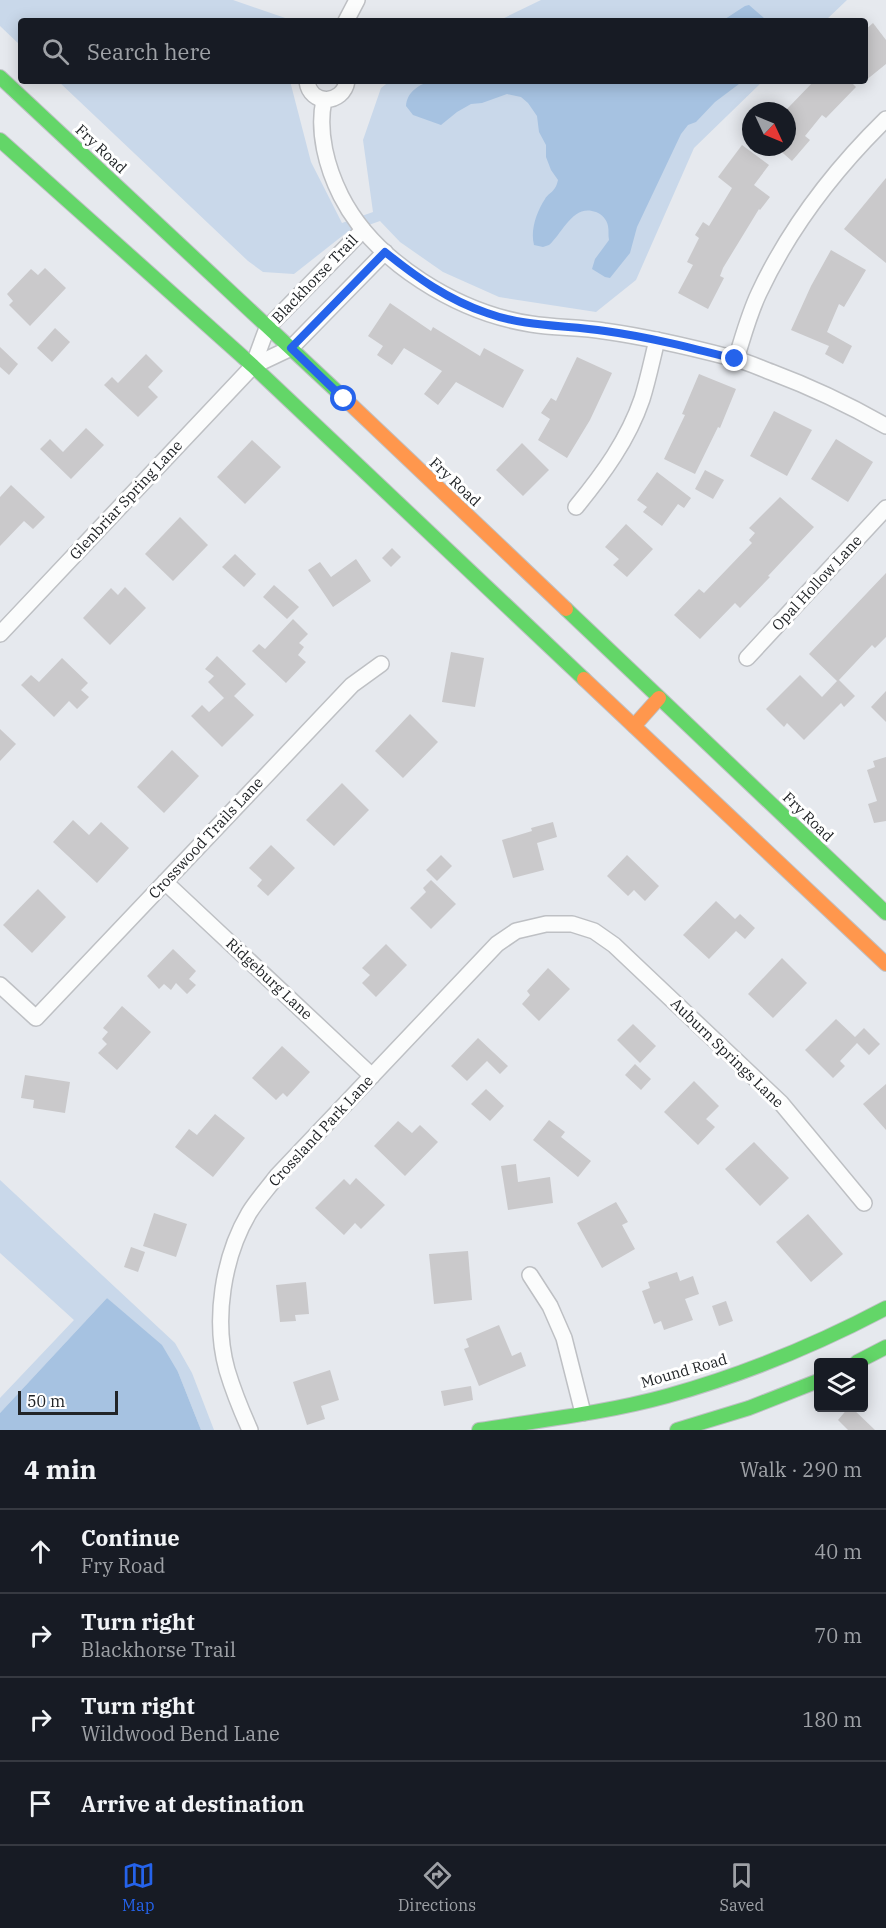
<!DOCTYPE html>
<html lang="en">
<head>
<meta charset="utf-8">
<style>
	body { margin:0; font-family:"IBM Plex Serif",serif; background:#20242c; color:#f1f3f6 }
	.controls { position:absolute; right:18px; bottom:18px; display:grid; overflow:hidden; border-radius:6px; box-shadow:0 3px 15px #0003 }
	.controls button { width:54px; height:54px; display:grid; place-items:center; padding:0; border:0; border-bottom:2px solid #363941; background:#171b24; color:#f1f3f6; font:30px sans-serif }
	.compass { position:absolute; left:742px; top:102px; width:54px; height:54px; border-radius:50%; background:#171b24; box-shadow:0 3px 15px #0003; rotate:134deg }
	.scale { position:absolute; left:18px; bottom:15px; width:100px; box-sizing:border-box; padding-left:6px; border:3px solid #212427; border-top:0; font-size:16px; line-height:21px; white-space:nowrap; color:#212427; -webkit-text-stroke:4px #fff; paint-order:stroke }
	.stop { position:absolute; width:18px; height:18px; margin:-14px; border:4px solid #2563eb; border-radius:50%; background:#fff }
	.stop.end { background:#2563eb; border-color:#fff; box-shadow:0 2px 6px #0008 }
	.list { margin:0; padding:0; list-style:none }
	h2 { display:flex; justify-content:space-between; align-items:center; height:78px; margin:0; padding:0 24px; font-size:26px }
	h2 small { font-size:20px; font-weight:400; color:#9ea1a6 }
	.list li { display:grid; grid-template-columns:39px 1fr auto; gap:18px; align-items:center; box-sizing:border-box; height:84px; padding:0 24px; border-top:2px solid #363941 }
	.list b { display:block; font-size:22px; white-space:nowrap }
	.list p { margin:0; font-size:20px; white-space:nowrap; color:#9ea1a6 }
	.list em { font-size:20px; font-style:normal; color:#9ea1a6 }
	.icon { flex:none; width:33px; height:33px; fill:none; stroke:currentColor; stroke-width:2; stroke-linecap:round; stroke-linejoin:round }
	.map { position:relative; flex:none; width:886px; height:1430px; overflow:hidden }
	.search { position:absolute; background:#171b24; box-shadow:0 3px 15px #0003; left:18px; right:18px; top:18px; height:66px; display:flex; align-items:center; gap:15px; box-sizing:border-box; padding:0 21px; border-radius:6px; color:#9ea1a6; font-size:22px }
	.sheet { height:414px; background:#171b24 }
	nav { display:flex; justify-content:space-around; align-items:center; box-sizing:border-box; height:84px; border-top:2px solid #363941; background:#171b24; font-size:16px; color:#9ea1a6 }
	nav a { display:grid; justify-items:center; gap:3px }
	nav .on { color:#2563eb }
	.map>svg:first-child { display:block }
	.green { fill:#c9d8ea }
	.water { fill:#a6c2e1 }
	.building { fill:#cac9cb }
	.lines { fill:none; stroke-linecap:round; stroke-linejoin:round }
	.street-casing { stroke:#bec0c4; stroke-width:18 }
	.fast-casing { stroke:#bec0c4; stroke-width:16 }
	.slow-casing { stroke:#bec0c4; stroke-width:16 }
	.street { stroke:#fbfcfc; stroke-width:15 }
	.fast { stroke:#63d668; stroke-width:14 }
	.slow { stroke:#ff974d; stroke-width:14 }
	.route { stroke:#2563eb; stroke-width:8 }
	.labels { text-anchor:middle; stroke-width:6; stroke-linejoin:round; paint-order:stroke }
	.street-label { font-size:15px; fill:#212427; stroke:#fff }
</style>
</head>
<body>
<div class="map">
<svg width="886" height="1430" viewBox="0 0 886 1430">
	<rect width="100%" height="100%" fill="#e6e9ee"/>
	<!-- green -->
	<g class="green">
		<path d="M0 0H233L294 21H21V46L0 26Z"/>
		<path d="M541 0H847L825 21H498Z"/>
		<path d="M58 81H290L311 162 342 223 373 212 363 140 381 88 390 81H763L694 148 636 280 596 312 499 297 443 272 400 242 380 221 346 233 294 274 263 272 248 261Z"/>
		<path d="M0 1180 175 1343 192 1373 214 1430H201L178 1372 107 1298 0 1413V1398L74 1320 0 1253Z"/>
	</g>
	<!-- water -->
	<g class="water">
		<path d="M749 5 764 18 778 21H722L745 6Z"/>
		<path d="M432 81 451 82 743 81 715 102 696 122 688 125 681 134 637 227 630 253 610 278 605 277 592 269 595 259 609 240C608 235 609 231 608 226 607 220 602 214 596 212 573 203 562 234 549 245L543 247 534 245C530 230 537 211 545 199 550 191 555 193 558 180L551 170 546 157V145L539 132 537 116 528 103 521 97 507 94 482 103 471 104 457 112 441 125 413 115 406 106C407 92 419 84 432 81Z"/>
		<path d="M107 1298 162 1345 178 1372 201 1430H0V1413Z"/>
	</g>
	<!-- building -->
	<g class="building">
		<path d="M873 23 886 40V64L865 81V30Z"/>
		<path d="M814 81H850L856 87 826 118 822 115 805 136 810 140 792 161 776 147H787V109Z"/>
		<path d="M742 145 769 165 754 185 770 197 760 210 759 209 723 268 720 276 724 278 708 309 678 293 693 265 687 262 699 238 695 235 703 222 709 226 732 188 718 177Z"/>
		<path d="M886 178V263L844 229Z"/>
		<path d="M831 250 866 270 844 307 839 304 827 332 852 346 843 364 825 354 829 346 791 330 811 286Z"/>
		<path d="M45 268 66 288 30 326 9 305 13 301 7 294 31 269 38 275Z"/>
		<path d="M390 303 431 331 433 327 480 356 484 348 524 370 503 408 456 382 438 405 424 394 442 371 404 348 392 365 377 355 383 346 368 336Z"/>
		<path d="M55 328 70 342 52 362 37 348Z"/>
		<path d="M0 347 18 364 9 375 0 367Z"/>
		<path d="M146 354 163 371 148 387 158 397 138 417 104 385 112 377 118 383Z"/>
		<path d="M577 357 612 373 590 420 567 458 538 440 550 419 541 413 551 398 556 401Z"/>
		<path d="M699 374 736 389 720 428 718 427 695 474 664 459 685 415 682 414Z"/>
		<path d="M774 411 812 430 787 476 750 456Z"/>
		<path d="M86 428 104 445 71 479 40 449 50 439 63 452Z"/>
		<path d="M836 439 873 462 848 502 811 479Z"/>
		<path d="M252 440 281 467 245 504 217 477Z"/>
		<path d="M522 443 549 470 523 496 496 470Z"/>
		<path d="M705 470 724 480 713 499 695 489Z"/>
		<path d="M657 472 691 498 684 508 678 504 662 526 643 512 647 507 637 500Z"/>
		<path d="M11 485 45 517 33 529 24 521 0 546V497Z"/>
		<path d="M780 497 814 527 768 576 770 577 740 608 735 603 700 639 674 615 699 589 704 593 752 543 749 540 755 533 749 528Z"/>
		<path d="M180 517 208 545 173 581 145 554Z"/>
		<path d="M626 524 653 549 627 577 613 565 619 559 605 547Z"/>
		<path d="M392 548 401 557 391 567 382 558Z"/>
		<path d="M235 554 256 574 244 587 222 567Z"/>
		<path d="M356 559 371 581 333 607 308 570 320 562 331 577Z"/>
		<path d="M886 573V637L875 648 872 645 839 680 855 696 844 707 841 703 804 740 787 723 784 727 766 709 800 675 822 697 837 681 809 654Z"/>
		<path d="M274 585 299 607 287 619 263 597Z"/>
		<path d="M125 587 146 608 110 645 83 618 111 588 118 595Z"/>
		<path d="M293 619 308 634 299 643 304 647 298 655 306 662 286 683 252 651 259 644 265 649Z"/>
		<path d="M451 652 484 658 475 707 442 702Z"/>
		<path d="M217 656 246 684 234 696 254 715 222 747 191 716 202 705 209 712 224 698 208 682 214 676 205 669Z"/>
		<path d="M62 658 88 683 81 690 89 697 77 709 69 701 54 717 21 685 31 675 39 682Z"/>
		<path d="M886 691V722L871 707Z"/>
		<path d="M410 714 438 742 403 778 375 751Z"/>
		<path d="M0 729 16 744 0 761Z"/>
		<path d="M172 750 199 776 164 813 137 787Z"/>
		<path d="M886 757V821L874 823 868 804 877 801 867 770 875 767 873 761Z"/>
		<path d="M342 783 369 810 334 846 306 820Z"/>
		<path d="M73 820 89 835 101 822 129 848 97 883 53 842Z"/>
		<path d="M553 822 557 837 537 843 544 870 513 878 502 840 532 831 531 828Z"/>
		<path d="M271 845 295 868 268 896 257 886 262 880 249 868Z"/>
		<path d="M441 855 452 866 437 881 426 870Z"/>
		<path d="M627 855 659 886 645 901 634 890 628 896 607 876Z"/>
		<path d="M431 880 456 904 431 929 410 908 426 892 423 888Z"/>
		<path d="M38 889 66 917 32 953 3 925Z"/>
		<path d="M716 901 735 919 740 914 755 928 745 939 736 931 709 959 683 935Z"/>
		<path d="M386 944 407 965 376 997 362 983 370 975 362 968Z"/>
		<path d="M173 949 196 971 189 979 196 985 187 994 176 983 171 990 164 984 159 989 147 976Z"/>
		<path d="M782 958 807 983 773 1018 748 994Z"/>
		<path d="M548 968 570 989 539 1021 522 1004 530 995 527 991Z"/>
		<path d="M122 1006 151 1032 117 1070 98 1053 107 1044 102 1039 108 1032 103 1028Z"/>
		<path d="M836 1019 855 1037 864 1028 880 1044 869 1055 857 1043 840 1061 845 1066 833 1078 805 1050Z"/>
		<path d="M633 1024 656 1046 640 1063 617 1040Z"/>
		<path d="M478 1038 508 1066 500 1074 487 1061 467 1081 451 1066Z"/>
		<path d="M282 1046 310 1072 287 1097 283 1093 276 1100 252 1078Z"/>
		<path d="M635 1064 651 1079 641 1090 625 1075Z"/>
		<path d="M25 1075 70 1082 65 1113 33 1108 34 1100 21 1098Z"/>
		<path d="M694 1081 719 1106 706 1119 715 1127 698 1145 664 1112Z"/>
		<path d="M886 1084V1130L863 1104Z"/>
		<path d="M486 1089 504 1106 490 1121 471 1104Z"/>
		<path d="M215 1114 245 1138 213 1177 175 1147 189 1129 197 1135Z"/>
		<path d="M549 1120 565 1132 561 1137 591 1161 578 1177 533 1140Z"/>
		<path d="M398 1121 412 1133 420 1125 438 1142 405 1176 374 1146Z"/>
		<path d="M754 1142 789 1178 760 1206 725 1169Z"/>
		<path d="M516 1164 518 1182 550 1177 553 1203 508 1210 501 1166Z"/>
		<path d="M356 1178 385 1205 361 1229 355 1223 344 1235 315 1208 344 1179 350 1185Z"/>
		<path d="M616 1202 628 1222 622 1225 635 1249 602 1268 577 1223Z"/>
		<path d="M154 1213 187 1224 176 1257 143 1246Z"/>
		<path d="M808 1214 843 1254 811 1282 776 1242Z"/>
		<path d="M131 1247 145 1252 138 1272 124 1267Z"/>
		<path d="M468 1251 472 1300 434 1304 429 1254Z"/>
		<path d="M677 1272 680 1281 693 1276 699 1294 685 1299 693 1320 664 1330 661 1321 654 1324 642 1291 650 1288 648 1282Z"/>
		<path d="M306 1282 309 1314 295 1315 296 1321 280 1322 276 1285Z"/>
		<path d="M726 1301 733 1321 719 1326 712 1306Z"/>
		<path d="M499 1325 512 1356 521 1352 526 1366 479 1386 464 1349 469 1347 466 1339Z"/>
		<path d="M330 1370 339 1400 321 1406 325 1419 307 1425 293 1382Z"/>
		<path d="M471 1386 473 1400 444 1406 441 1391Z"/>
		<path d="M849 1407H851L875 1430H848L838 1420Z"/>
	</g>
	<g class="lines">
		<defs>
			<g id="street">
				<path d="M346 21 357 0"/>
				<path d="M307 81C310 106 343 105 347 81"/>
				<path d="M324 100C317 132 327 168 341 196 375 263 459 313 531 324 555 328 580 327 604 331 647 337 690 347 732 358 745 361 758 367 771 372 811 387 849 405 886 426"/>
				<path d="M736 359C743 337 749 314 759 293 790 227 834 170 886 119"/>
				<path d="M253 366 267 328 363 230"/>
				<path d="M576 507C603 474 628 440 642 399 648 380 652 360 657 340"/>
				<path d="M0 634 253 366 291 348 385 252"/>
				<path d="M747 658 886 508"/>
				<path d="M165 882 372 1076"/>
				<path d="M0 985 36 1018 352 685 381 664"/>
				<path d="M530 1275 550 1306 564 1338 583 1413"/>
				<path d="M250 1430C241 1410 233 1390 227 1370 213 1320 223 1257 249 1213 257 1200 268 1188 277 1176L497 944 516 931 546 924H572L594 931 614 945 781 1103 864 1203"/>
			</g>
			<g id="fast">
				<path d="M0 77 344 398"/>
				<path d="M0 140 253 366 584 679"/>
				<path d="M566 609 886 913"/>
				<path d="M857 1362 886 1347"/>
				<path d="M479 1430C542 1420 605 1413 667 1396 743 1375 816 1345 886 1308"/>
				<path d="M677 1430 749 1408 818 1381"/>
			</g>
			<g id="slow">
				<path d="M344 398 566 609"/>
				<path d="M584 679 886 964"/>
				<path d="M634 726 659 698"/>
			</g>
		</defs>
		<!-- street casing -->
		<use href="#street" class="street-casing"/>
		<!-- fast casing -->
		<use href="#fast" class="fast-casing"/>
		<!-- slow casing -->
		<use href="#slow" class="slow-casing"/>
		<!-- street -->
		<use href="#street" class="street"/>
		<!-- fast -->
		<use href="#fast" class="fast"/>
		<!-- slow -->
		<use href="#slow" class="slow"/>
	</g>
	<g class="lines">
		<!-- route -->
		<path class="route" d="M344 399 291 348 385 252C416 277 448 300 487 313 525 327 566 325 605 331 649 337 692 348 735 359"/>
	</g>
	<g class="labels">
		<!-- street labels -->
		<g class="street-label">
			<text transform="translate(101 149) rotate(43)" y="5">Fry Road</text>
			<text transform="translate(315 279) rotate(-46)" y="5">Blackhorse Trail</text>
			<text transform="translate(455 482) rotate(43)" y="5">Fry Road</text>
			<text transform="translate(126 500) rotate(-47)" y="5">Glenbriar Spring Lane</text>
			<text transform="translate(817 583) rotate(-47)" y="5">Opal Hollow Lane</text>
			<text transform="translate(808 817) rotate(44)" y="5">Fry Road</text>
			<text transform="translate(206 838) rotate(-47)" y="5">Crosswood Trails Lane</text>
			<text transform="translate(269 979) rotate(43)" y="5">Ridgeburg Lane</text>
			<text transform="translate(727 1053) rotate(44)" y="5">Auburn Springs Lane</text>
			<text transform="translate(321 1131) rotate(-47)" y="5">Crossland Park Lane</text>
			<text transform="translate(684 1371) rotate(-16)" y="5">Mound Road</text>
		</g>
	</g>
</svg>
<div class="controls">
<button><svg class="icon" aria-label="layers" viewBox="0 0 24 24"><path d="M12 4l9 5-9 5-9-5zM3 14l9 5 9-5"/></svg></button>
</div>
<svg class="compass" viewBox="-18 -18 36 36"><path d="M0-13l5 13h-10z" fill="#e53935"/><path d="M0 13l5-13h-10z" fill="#9ea1a6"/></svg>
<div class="scale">50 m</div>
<div class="stop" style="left:344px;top:399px"></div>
<div class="stop end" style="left:735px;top:359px"></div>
<div class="search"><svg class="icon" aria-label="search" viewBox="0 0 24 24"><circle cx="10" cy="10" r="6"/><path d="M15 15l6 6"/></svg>Search here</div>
</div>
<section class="sheet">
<h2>4 min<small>Walk · 290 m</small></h2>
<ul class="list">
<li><svg class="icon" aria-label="ahead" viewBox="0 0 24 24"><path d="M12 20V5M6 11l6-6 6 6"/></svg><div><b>Continue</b><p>Fry Road</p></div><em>40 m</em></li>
<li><svg class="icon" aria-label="right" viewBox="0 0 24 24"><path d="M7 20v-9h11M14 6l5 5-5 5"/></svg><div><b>Turn right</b><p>Blackhorse Trail</p></div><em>70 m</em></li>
<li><svg class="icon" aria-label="right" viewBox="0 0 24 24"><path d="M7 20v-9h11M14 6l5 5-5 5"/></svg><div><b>Turn right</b><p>Wildwood Bend Lane</p></div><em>180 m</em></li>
<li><svg class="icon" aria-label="arrive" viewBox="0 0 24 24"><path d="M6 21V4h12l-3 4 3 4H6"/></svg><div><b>Arrive at destination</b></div></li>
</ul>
</section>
<nav>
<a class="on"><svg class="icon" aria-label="map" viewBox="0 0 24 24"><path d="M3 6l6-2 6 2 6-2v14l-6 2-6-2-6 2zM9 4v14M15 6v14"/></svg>Map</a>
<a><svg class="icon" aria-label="directions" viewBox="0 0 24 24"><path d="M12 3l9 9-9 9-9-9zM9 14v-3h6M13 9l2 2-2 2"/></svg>Directions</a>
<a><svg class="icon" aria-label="saved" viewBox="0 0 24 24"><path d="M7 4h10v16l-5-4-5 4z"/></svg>Saved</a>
</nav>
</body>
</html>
